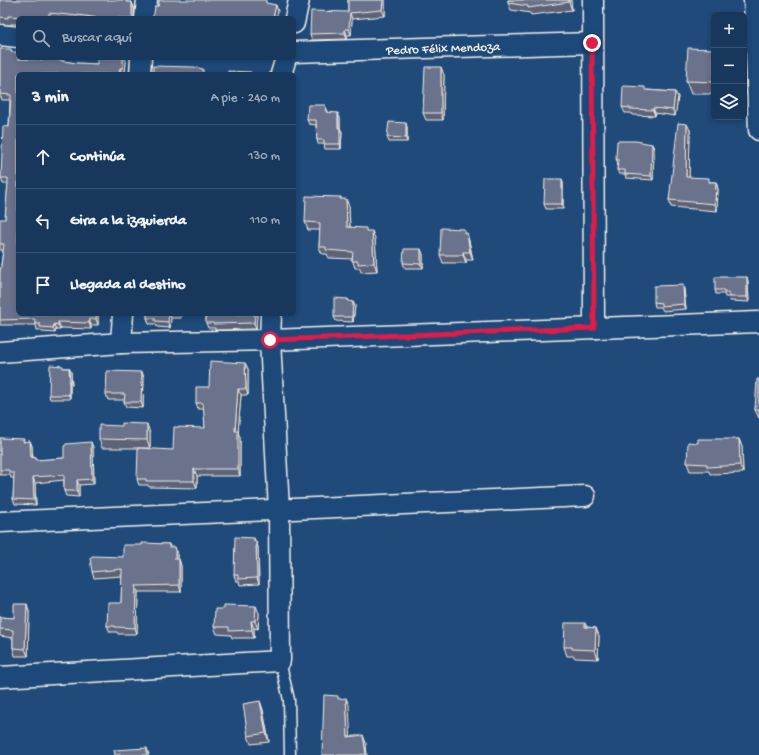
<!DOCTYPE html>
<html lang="es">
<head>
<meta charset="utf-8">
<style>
	body { margin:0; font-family:"Gochi Hand",sans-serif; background:#244365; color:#f1f3f6 }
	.controls { position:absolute; right:12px; top:12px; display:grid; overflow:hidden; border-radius:6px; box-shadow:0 2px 6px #0003 }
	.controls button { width:36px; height:36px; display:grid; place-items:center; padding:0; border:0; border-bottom:1px solid #365272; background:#17385c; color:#f1f3f6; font:20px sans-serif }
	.stop { position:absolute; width:12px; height:12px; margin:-9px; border:3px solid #e11d48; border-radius:50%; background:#fff }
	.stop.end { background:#e11d48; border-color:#fff; box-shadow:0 1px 4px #0008 }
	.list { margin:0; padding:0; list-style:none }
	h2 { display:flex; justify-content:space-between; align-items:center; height:52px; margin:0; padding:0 16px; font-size:17px }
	h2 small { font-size:13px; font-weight:400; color:#9eacbb }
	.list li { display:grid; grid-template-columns:26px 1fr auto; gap:12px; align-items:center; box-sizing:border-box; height:64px; padding:0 16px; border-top:1px solid #365272 }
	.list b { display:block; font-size:15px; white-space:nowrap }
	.list em { font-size:13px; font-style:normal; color:#9eacbb }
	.icon { flex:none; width:22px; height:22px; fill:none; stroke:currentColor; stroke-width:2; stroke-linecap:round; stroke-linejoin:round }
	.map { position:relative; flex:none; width:759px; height:755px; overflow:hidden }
	.search { position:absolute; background:#17385c; box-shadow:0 2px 6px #0003; left:16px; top:16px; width:280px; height:44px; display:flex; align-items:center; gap:10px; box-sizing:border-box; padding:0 14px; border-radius:6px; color:#9eacbb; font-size:15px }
	.panel { position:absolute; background:#17385c; box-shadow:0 2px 6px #0003; left:16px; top:72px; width:280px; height:244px; border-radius:6px }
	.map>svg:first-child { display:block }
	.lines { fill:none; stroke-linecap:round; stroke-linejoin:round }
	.service-casing { stroke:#f4f1e8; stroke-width:13 }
	.minor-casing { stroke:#f4f1e8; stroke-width:23 }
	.service { stroke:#1f4a7a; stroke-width:10 }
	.minor { stroke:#1f4a7a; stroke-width:20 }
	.wall { fill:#5c6278; stroke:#f4f1e8 }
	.shaded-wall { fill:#4b5062; stroke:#f4f1e8 }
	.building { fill:#6b728c; stroke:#f4f1e8 }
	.route { stroke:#e11d48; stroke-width:5 }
	.labels { text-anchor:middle; stroke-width:3; stroke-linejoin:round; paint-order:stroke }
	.street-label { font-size:13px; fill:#f4f1e8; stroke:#1f4a7a }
</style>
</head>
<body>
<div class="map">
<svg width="759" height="755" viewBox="0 0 759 755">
	<rect width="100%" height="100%" fill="#1f4a7a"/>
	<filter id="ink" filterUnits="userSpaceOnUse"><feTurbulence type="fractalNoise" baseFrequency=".025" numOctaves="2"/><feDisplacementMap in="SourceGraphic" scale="8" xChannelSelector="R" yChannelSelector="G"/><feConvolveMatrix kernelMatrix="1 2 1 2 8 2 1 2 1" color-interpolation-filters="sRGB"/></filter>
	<g filter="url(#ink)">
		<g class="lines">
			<defs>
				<path id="service" d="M280 661 289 700 290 755"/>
				<g id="minor">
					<path d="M593 0 594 328"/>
					<path d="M754 0 759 130"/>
					<path d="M145 18 147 0"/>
					<path d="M294 23 299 0"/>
					<path d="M0 35 18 37"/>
					<path d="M294 52 592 43"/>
					<path d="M140 74 141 58"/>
					<path d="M281 74 286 58"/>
					<path d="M121 343 123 314"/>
					<path d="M0 352 121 343 270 340 759 322"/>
					<path d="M0 522 585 496"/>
					<path d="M0 677 280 661 279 510 270 340 271 314"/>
				</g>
			</defs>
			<!-- service casing -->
			<use href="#service" class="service-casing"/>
			<!-- minor casing -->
			<use href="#minor" class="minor-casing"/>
			<!-- service -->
			<use href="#service" class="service"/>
			<!-- minor -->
			<use href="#minor" class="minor"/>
		</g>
		<!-- wall -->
		<g class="wall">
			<path d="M0 0 132 2 134 9V18H18V24H11V25L0 24Z"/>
			<path d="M348 0H385V16L352 19 351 35H347V39L312 40 310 34 348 12Z"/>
			<path d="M508 0H571L572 10 531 15 530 13 511 10 508 3Z"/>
			<path d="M0 49 12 52 20 58V59L62 61 77 63 97 64 126 61 125 73H122V74H18V314H98V325H91V329L61 328 60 330H56L55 333 42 332 41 330H37L36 325H0V273L3 250H0V244L5 219 8 184H3L1 178 9 127 10 100H2L1 97H0Z"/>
			<path d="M714 49V94H691L686 81Z"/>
			<path d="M744 63 745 66 746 95H744Z"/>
			<path d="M444 75 443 120H426L423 113Z"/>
			<path d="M647 90 675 92 678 97 675 116 655 113V116L632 115 631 113H625L622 107Z"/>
			<path d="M327 109V112L340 118V128L342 132 341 149H325L324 144H318L317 140 316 125 309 124 307 120Z"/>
			<path d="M407 127V142H389L387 137Z"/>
			<path d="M690 130 689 177 711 182H716L718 189 717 211 671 207 669 200Z"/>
			<path d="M652 144 654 149 653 180 626 178 625 174H619L617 170 618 163 616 159Z"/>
			<path d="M562 179 563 183V209H546L544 204Z"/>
			<path d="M341 197V199L349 206 350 227 367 231 375 238 377 271 361 272 360 268H355L352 259 329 258 327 254H322L319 247 320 230H308L305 222Z"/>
			<path d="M464 229 469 241 473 260H466V263H443L440 255Z"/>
			<path d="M423 254V268H405L403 263Z"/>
			<path d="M747 277 748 282 749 302 730 301 729 297H725L724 294H716L715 290Z"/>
			<path d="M684 289 686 309 663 311 661 307H655L654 302Z"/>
			<path d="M348 299 349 301 353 302 355 306 353 322 336 321 334 317Z"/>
			<path d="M147 314H181V318H171L170 328 157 327 156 324H149L147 318Z"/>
			<path d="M206 314H257L256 329 215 330V328H208L206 323Z"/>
			<path d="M245 363 248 369V395H241L238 432 240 438V476H197V488L149 487 148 485H139L137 479 173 450 205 428 204 409H198L196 403 209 387Z"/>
			<path d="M64 368H69L71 372 72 385 70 386V399H50L49 395Z"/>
			<path d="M142 372 144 378 143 408 126 407 124 402 125 400H108L106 394Z"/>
			<path d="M759 379V418L755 410Z"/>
			<path d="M150 433V448H102L99 439Z"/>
			<path d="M0 438 25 442 30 441 32 446 33 457 36 458 37 460 64 458 93 447 94 484 79 485V497L66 496 64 491V480L35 483 36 505 15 504 13 499 14 478H11L10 475H0Z"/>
			<path d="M739 439 742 447 743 473 710 474 709 471H690L687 463 698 443Z"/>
			<path d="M254 538 258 547 259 584 240 585 239 581H236L234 575Z"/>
			<path d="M169 544 170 547 177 553V559H179L181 566V592H138L137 634H118L117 632H110L107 626 121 603 122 576 94 578 92 572 123 557 142 545Z"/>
			<path d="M27 604 29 612 28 656H15L13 648V638L0 636V617L14 618Z"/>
			<path d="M259 613 258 629 254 628V638H232L231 635 217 634 214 627Z"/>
			<path d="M585 623 587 627 596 628 599 636 598 659 575 658 574 656H567L564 647Z"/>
			<path d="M260 701 263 710 269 742 251 744 248 736Z"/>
		</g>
		<!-- shaded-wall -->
		<g class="shaded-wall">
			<path d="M383 0H385V16L382 10Z"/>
			<path d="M569 0H571L572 10 569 2Z"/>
			<path d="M132 2 134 9V18H133L132 15Z"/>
			<path d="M276 5 278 11 276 18H273Z"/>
			<path d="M350 13 352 19 351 35 349 29Z"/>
			<path d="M345 29 347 35V39L345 33Z"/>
			<path d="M123 58H125L126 61 125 73 123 68Z"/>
			<path d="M744 63 745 66 746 95 744 89Z"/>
			<path d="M441 67 444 75 443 120 441 113Z"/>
			<path d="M120 68 122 73V74H119Z"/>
			<path d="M675 92 678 97 675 116 673 110Z"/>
			<path d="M653 108 655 113V116L653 110Z"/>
			<path d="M338 113 340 118V132V128L342 132 341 149 340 144Z"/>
			<path d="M406 123 407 127V142L406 138Z"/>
			<path d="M687 124 690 130 689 183 686 177Z"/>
			<path d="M652 144 654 149 653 180 651 176Z"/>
			<path d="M562 179 563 183V209L562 204Z"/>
			<path d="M716 182 718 189 717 211 715 204Z"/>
			<path d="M346 199 349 206 350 235 347 227Z"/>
			<path d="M372 231 375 238 377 271 374 263Z"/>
			<path d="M467 233 469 241 473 260 470 252Z"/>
			<path d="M421 249 423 254V268L421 264Z"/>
			<path d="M463 252 466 260V263L463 255Z"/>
			<path d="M747 277 748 282 749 302 747 297Z"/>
			<path d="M683 285 684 289 686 309 684 304Z"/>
			<path d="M353 302 355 306 353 322 352 317Z"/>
			<path d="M96 314H98V325L96 319Z"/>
			<path d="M169 314H170L171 318 170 328 168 322Z"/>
			<path d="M255 314H257L256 329 254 323Z"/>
			<path d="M89 319 91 325V329L89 323Z"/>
			<path d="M58 322 61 328 60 330 58 325Z"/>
			<path d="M54 324 56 330 55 333 53 328Z"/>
			<path d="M245 363 248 369V395L246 389Z"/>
			<path d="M69 368 71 372 72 385 70 381Z"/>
			<path d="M142 372 144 378 143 408 141 402Z"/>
			<path d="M69 381 70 386V399L69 395Z"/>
			<path d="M238 389 241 395 238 432 240 438V476L238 469 235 431Z"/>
			<path d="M147 424 150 433V448L147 440Z"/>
			<path d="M739 439 742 447 743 473 740 465Z"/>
			<path d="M30 441 32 446 33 462 31 457Z"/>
			<path d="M91 442 93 447 94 484 92 479Z"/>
			<path d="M194 469 197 476V488L194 481Z"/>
			<path d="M33 477 35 483 36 505 34 500Z"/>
			<path d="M77 480 79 485V497L77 491Z"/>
			<path d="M256 541 258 547 259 584 257 578Z"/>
			<path d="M175 547 177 553V566L175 559Z"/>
			<path d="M179 559 181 566V592L179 585Z"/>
			<path d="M136 586 138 592 137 634 135 628Z"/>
			<path d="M27 604 29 612 28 656 25 649Z"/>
			<path d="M256 606 259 613 258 629 255 621Z"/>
			<path d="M251 621 254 628V638L252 630Z"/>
			<path d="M596 628 599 636 598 659 595 650Z"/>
			<path d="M346 698 349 705 351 745 348 737Z"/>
			<path d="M260 701 263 710 269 742 266 733Z"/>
			<path d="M363 735 366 743 367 755H366V754Z"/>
			<path d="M147 748 149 755H147Z"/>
		</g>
		<!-- building -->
		<g class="building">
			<path d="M0 0H127L126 2H132V15L134 18H99L78 15V16L49 13V18H35L8 16V18L0 17Z"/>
			<path d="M159 0H266V3L276 5 273 18H151L154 14 155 6H158L159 5Z"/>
			<path d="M348 0H383L382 10 350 13 349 29H345V33L310 34 311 11 348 12Z"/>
			<path d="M508 0H569V2L528 8V6L508 3Z"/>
			<path d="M688 48 714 49V82L686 81Z"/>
			<path d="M0 49H11V52H18V59L62 60V61L77 63 97 64V58H123V68H120L119 74H18V314H96V319H89V323L58 322V325L54 324 53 328 40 327V324H35V319L0 320V273L4 244H0V219H5L8 181V178H1L3 126 9 127 11 95 0 94Z"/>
			<path d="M153 66 194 67 203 69V74H153Z"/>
			<path d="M425 67H441V113H423Z"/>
			<path d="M228 71 251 72V74H228Z"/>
			<path d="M623 86 645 87V90L675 92 673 110 653 108V110L630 109V108L622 107Z"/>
			<path d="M308 105H325L326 112 338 113V128H340V144H324V140H317L316 120H307Z"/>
			<path d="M389 122 406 123V138L387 137Z"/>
			<path d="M678 123 687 124 686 177 709 178V182H716L715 204 669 200Z"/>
			<path d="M617 141H636L652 144 651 176 625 174V170H617L618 159H616Z"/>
			<path d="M545 179H562V204H544Z"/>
			<path d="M306 196 341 197 340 199H346L347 227 366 228V231H372L374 263 358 264V261H352L353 252 326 250V247H319L320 223 305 222Z"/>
			<path d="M441 228 464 229V233H467L470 252H463V255H440Z"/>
			<path d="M404 249H421V264L403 263Z"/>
			<path d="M715 277H747V297H729V293H724V290H715Z"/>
			<path d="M683 285 684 304 661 306V303L654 302V286Z"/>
			<path d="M334 298 348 299V301L353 302 352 317H334Z"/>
			<path d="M147 314H169L168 322 155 321V318H147Z"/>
			<path d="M206 314H255L254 323 213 324V323H206Z"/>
			<path d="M210 361 245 363 246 389H238L235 431H238V469H194V481H146V479H137L138 448 173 450 174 427 205 428 203 403H196V387H209Z"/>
			<path d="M50 365 63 366V368H69L70 381H69V395H49Z"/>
			<path d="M107 371 142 372 141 402H124L125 394H106Z"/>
			<path d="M757 379H759V410H755Z"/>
			<path d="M122 423 147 424V440L99 439V425L122 426Z"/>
			<path d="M0 438 24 439 23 442 30 441 31 457 36 458V460L64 458V446H65L66 444 91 442 92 479 77 480V491H64V475L33 477 34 500 13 499 14 473H9V470H0Z"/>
			<path d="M698 439H739L740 465 707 467V464L687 463 688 442 698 443Z"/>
			<path d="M235 537 254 538V541H256L257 578 238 579V575H234Z"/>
			<path d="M142 543 169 544V547H175V559H179V585L136 586 135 628 115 627V626H107L108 603H121L122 569 92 572 90 558H92V556L123 557V545H142Z"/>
			<path d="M14 604H27L25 649 13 648V630L0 629V617L14 618Z"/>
			<path d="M224 605 256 606 255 621H251L252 630 229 631V627H214L215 609H224Z"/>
			<path d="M565 623H585V627L596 628 595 650 572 649V647H564Z"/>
			<path d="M324 695 338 696V699L346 698 348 737 363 735 366 754 358 755H322Z"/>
			<path d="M260 701 266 733 248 736 243 704Z"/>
			<path d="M147 748V755H115L114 750Z"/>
		</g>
	</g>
	<g class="lines" filter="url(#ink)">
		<!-- route -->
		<path class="route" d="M270 340 594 328 592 43"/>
	</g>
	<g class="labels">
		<!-- street labels -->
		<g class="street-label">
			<text transform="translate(443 47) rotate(-2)" y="5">Pedro Félix Mendoza</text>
		</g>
	</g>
</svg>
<div class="controls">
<button>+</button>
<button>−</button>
<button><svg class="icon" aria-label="layers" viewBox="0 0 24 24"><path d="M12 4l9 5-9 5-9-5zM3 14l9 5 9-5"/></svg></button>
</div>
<div class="stop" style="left:270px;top:340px"></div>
<div class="stop end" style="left:592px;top:43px"></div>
<div class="search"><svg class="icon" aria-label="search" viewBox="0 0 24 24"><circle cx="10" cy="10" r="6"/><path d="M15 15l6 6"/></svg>Buscar aquí</div>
<section class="panel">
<h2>3 min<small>A pie · 240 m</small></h2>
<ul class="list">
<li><svg class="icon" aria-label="ahead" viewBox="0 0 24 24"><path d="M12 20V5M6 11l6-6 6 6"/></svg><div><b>Continúa</b></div><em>130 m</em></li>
<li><svg class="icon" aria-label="left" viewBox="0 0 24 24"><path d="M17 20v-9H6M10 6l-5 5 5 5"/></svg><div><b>Gira a la izquierda</b></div><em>110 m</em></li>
<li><svg class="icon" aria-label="arrive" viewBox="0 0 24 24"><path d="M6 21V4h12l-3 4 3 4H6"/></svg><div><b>Llegada al destino</b></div></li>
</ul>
</section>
</div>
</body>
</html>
